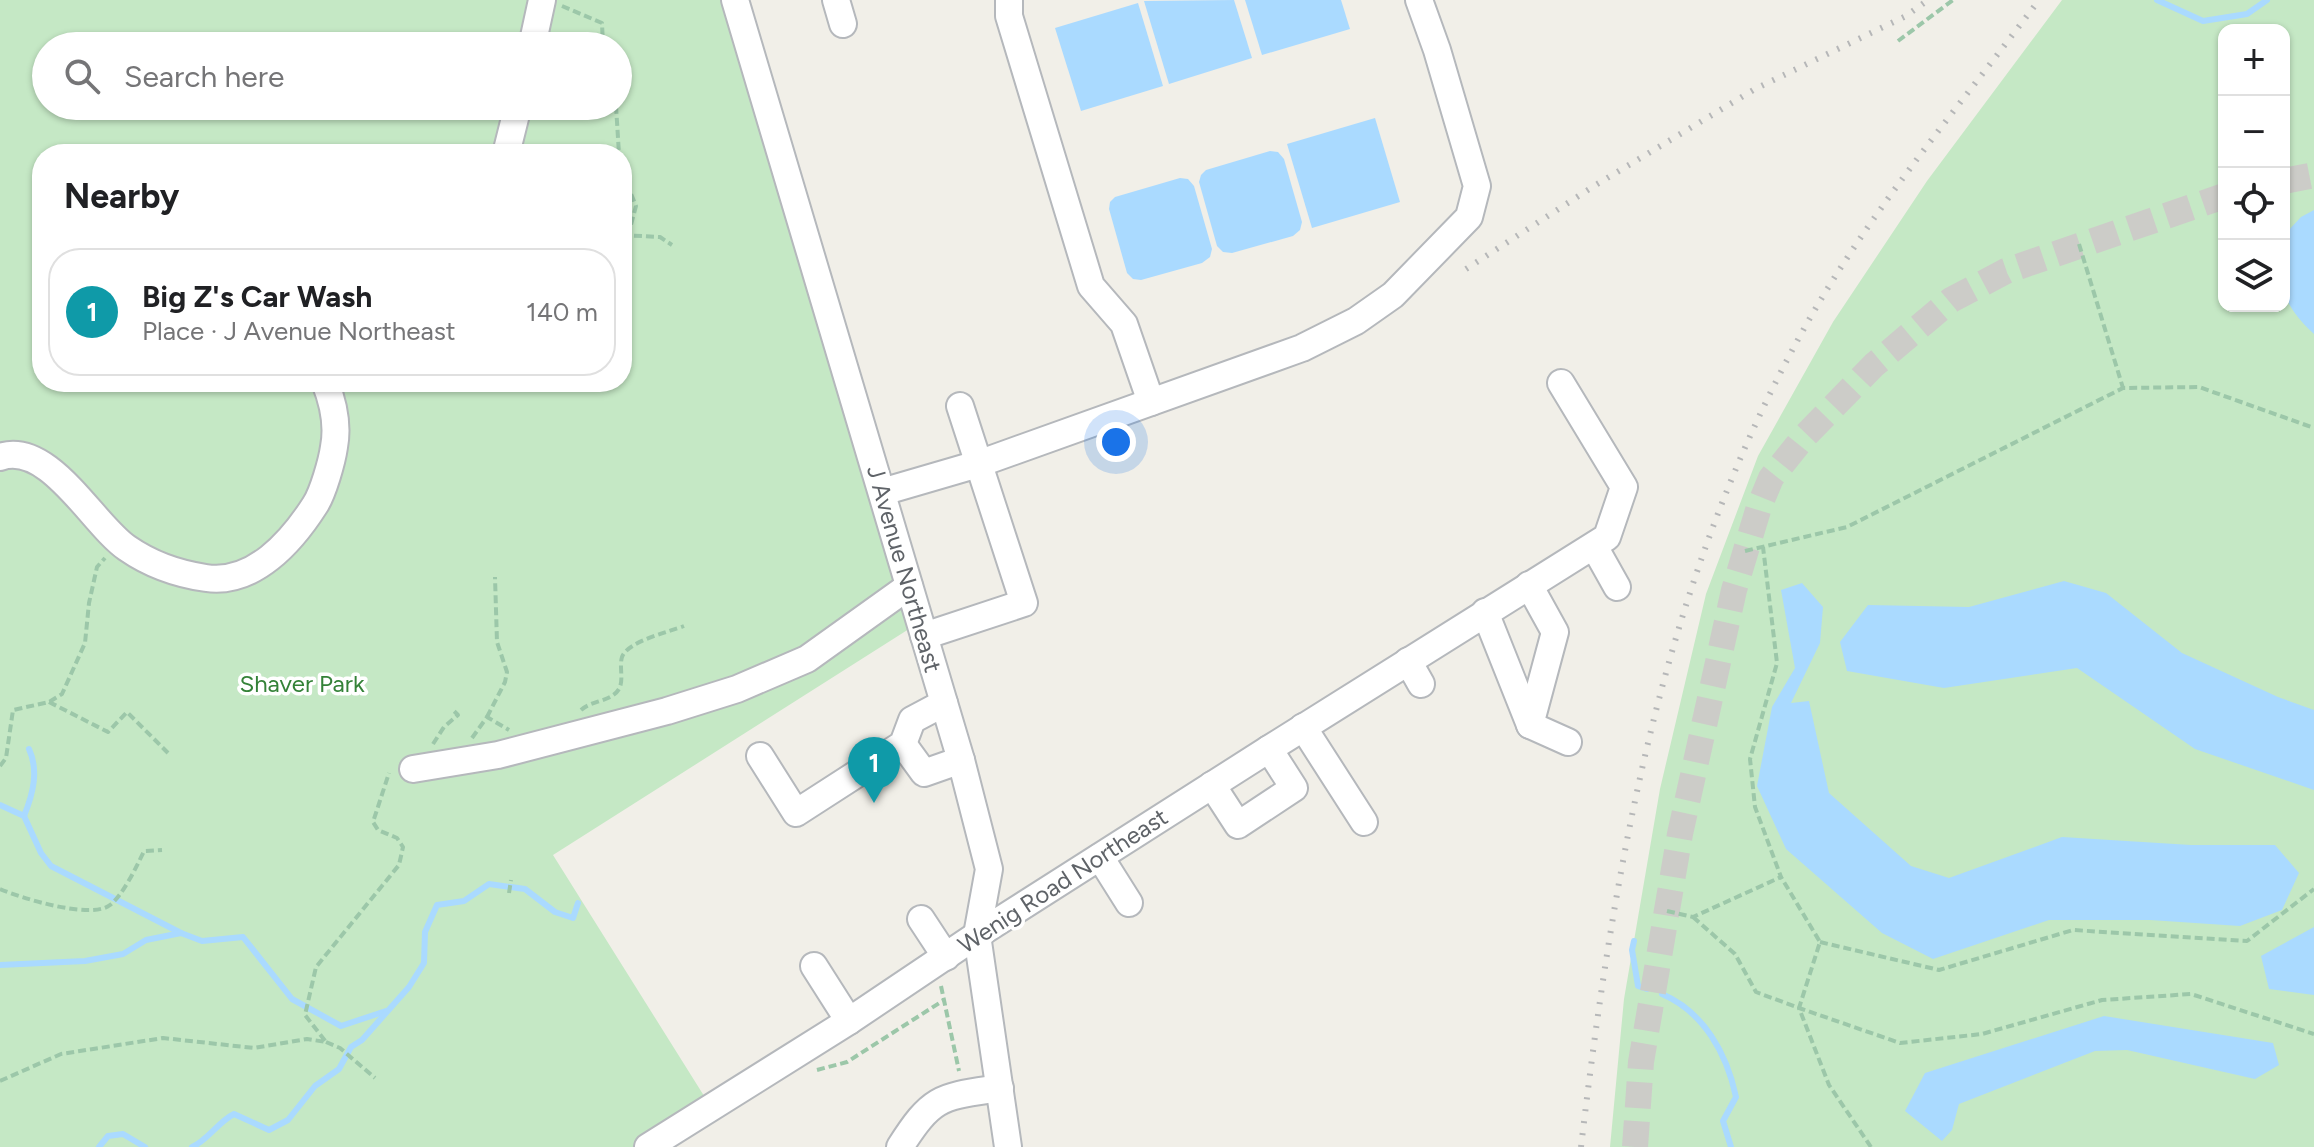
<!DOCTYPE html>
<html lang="en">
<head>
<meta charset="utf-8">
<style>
	body { margin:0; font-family:Figtree,sans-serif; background:#f6f6f6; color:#202124 }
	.controls { position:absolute; right:24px; top:24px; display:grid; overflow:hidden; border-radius:16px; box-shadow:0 2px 6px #0004 }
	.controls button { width:72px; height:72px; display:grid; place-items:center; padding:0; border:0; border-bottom:2px solid #e0e0e0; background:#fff; color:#202124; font:40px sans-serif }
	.you { position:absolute; left:1116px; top:442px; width:28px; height:28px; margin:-20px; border:6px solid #fff; border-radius:50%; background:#1a73e8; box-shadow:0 0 0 12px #1a73e833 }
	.badge { display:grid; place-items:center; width:52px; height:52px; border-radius:50%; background:#7c3aed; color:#fff; font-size:26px; font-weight:700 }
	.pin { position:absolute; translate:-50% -66px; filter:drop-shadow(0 2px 4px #0008) }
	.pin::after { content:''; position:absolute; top:42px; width:28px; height:24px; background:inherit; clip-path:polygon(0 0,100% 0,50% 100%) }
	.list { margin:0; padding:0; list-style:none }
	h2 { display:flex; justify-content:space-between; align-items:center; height:104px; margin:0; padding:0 32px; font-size:34px }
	h2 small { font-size:26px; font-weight:400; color:#757577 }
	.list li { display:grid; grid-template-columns:52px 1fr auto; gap:24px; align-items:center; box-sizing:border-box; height:128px; margin:0 16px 16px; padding:0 16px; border:2px solid #e0e0e0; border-radius:32px }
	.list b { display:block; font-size:30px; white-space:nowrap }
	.list p { margin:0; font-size:26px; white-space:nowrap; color:#757577 }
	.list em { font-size:26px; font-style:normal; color:#757577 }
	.icon { flex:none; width:44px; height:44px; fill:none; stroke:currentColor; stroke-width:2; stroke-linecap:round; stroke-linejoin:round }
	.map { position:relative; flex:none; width:2314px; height:1147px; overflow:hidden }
	.search { position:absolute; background:#fff; box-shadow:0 2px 6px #0004; left:32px; top:32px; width:600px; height:88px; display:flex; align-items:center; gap:20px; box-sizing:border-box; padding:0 28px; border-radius:44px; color:#757577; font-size:30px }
	.panel { position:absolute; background:#fff; box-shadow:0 2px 6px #0004; left:32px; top:144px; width:600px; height:248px; border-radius:32px }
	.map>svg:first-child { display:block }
	.green { fill:#c5e8c5; fill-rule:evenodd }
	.water { fill:#aadaff }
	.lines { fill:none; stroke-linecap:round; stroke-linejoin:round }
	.stream { stroke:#aadaff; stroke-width:6 }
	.minor-tunnel { stroke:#ccccc8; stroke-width:26; stroke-dasharray:26 13; stroke-linecap:butt }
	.minor-casing { stroke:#b5b8bc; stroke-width:30 }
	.path { stroke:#9cc7a9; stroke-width:4; stroke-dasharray:8 4; stroke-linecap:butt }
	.minor { stroke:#fff; stroke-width:26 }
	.rail { stroke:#b6b7b8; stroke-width:6; stroke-dasharray:2 10; stroke-linecap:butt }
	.labels { text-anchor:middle; stroke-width:7; stroke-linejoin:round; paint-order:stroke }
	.street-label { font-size:24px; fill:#5f6368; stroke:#fff }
	.park-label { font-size:24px; fill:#348238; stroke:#fff }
</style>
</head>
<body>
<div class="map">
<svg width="2314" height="1147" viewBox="0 0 2314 1147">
	<rect width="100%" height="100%" fill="#f1efe8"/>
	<!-- green -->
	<g class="green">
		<path d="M0 0H735L920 622 553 855 711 1107 648 1147H0ZM46 46H618V106H46ZM42 154H622V382H42Z"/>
		<path d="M2062 0H2314V1147H1610L1624 999 1660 789 1706 594 1758 456 1833 322 1927 181ZM2224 30H2284V306H2224Z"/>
	</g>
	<!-- water -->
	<g class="water">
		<path d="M1234 0 1252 58 1169 84 1144 1Z"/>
		<path d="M1245 0H1341L1350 29 1262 55Z"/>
		<path d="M1138 3 1163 86 1081 111 1055 28Z"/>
		<path d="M1375 118 1400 202 1312 228 1287 144Z"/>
		<path d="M1270 151 1278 152 1284 159 1302 222 1300 230 1293 236 1232 253 1223 252 1217 246 1199 182 1201 175 1206 170Z"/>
		<path d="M1180 178 1188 179 1194 186 1212 249 1210 257 1202 263 1141 280 1133 279 1127 273 1109 209 1110 202 1115 197Z"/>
		<path d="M2314 210V334C2275 297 2284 286 2284 235L2301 217Z"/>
		<path d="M2064 581 2106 593 2182 653 2278 697 2314 710V790L2195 749 2077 668 1944 688 1847 671 1840 642 1868 605 1969 607Z"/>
		<path d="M1802 583 1823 607 1820 643 1791 703 1809 701 1829 793 1911 866 1949 878 2062 837 2191 845H2275L2299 873 2282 910 2240 926 2150 920H2049L1933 959 1882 933 1786 849 1757 786 1772 707 1795 668 1781 590Z"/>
		<path d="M2314 927V995L2269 989 2261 956Z"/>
		<path d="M2104 1016 2273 1043 2279 1065 2255 1079 2127 1050 2095 1051 1959 1104 1952 1130 1942 1141 1905 1111 1925 1073Z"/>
	</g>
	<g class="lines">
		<!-- stream -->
		<g class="stream">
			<path d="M2157 0 2203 21 2247 14 2267 0"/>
			<path d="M0 805 24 816 41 853 51 866 181 933"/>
			<path d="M24 816C33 794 39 771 29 749"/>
			<path d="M1634 941 1632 950 1638 986 1647 989"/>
			<path d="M0 965 85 961 123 954 146 940 181 933 202 941 243 937 292 999 341 1026 386 1011"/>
			<path d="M1662 994C1704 1012 1727 1054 1736 1097L1723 1121 1731 1147"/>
			<path d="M99 1147 108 1136 123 1134 145 1147"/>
			<path d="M192 1147C207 1141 218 1122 234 1114L269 1130 288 1120 315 1086 339 1069 351 1047 362 1040 409 987 424 963 425 932 437 905 464 901 489 884 525 889 555 912 573 918 578 903"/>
		</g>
		<!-- minor-tunnel -->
		<g class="minor-tunnel">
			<path d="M2284 181 2314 175"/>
			<path d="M1635 1147 1641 1062 1680 834 1734 590 1759 507 1771 478 1803 438 1874 365 1951 300 2006 271 2224 196"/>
		</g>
		<defs>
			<g id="minor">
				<path d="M735 0 961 760 989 869 977 935 1008 1147"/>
				<path d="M836 0 843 24"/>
				<path d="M1009 0V16L1091 286 1124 324 1151 402"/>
				<path d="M532 46 542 0"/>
				<path d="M506 154 518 106"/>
				<path d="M0 457C49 440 93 525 127 548 150 564 178 574 206 578 254 585 292 541 315 505 323 493 332 461 334 447 338 426 333 402 325 382"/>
				<path d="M882 492 978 464 1302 348 1356 321 1393 295 1469 217 1477 186 1437 50 1419 0"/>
				<path d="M1594 546 1617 587"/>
				<path d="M1529 585 1555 632 1530 725"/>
				<path d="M1485 612 1530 725 1568 742"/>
				<path d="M924 636 1024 603 960 406"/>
				<path d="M1408 661 1421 684"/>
				<path d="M1303 727 1364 822"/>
				<path d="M903 744 924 773 961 760"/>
				<path d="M760 756 796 813 903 744 912 720 944 703"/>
				<path d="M413 769 498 755 667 711 737 689 807 659 909 586"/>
				<path d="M1212 785 1238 825 1294 788 1269 749"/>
				<path d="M1100 857 1129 903"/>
				<path d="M921 919 946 957"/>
				<path d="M814 966 849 1021"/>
				<path d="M648 1147 849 1021 977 935 1269 749 1607 537 1624 487 1561 383"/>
				<path d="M900 1147C933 1095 941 1097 1000 1088"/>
			</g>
		</defs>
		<!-- minor casing -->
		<use href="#minor" class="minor-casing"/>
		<!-- path -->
		<g class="path">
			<path d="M562 6 602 23 603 46"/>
			<path d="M1898 41 1953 0"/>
			<path d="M616 106 619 154"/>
			<path d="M622 172 636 206 628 236"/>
			<path d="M622 235 660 237 672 245"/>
			<path d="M2079 244 2123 388"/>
			<path d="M1745 551 1847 527 2123 388 2199 387 2314 428"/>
			<path d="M49 702 108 732 127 712 168 753"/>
			<path d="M581 710C592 700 611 702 619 689 624 680 619 667 622 657 628 641 669 632 684 626"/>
			<path d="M487 717 505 682 507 672 497 642 495 577"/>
			<path d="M472 738 487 717 509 730"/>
			<path d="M433 744 444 727 458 715 452 709"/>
			<path d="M0 766 6 758 13 710 49 702 62 694 85 643 89 603 97 567 105 558"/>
			<path d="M0 889C21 898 91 920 110 905 123 895 137 866 144 851L162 850"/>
			<path d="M509 893 511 880"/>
			<path d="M1667 911 1693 917 1781 877 1755 807 1750 759 1777 663 1763 547"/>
			<path d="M1693 917 1735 954 1756 992 1799 1008 1820 942 1781 877"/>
			<path d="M1820 942 1939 970 2073 930 2247 941 2314 889"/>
			<path d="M941 986 959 1071"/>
			<path d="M326 1042 340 1048 375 1078"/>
			<path d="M817 1070 847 1062 944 1000"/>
			<path d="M0 1081 61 1054 163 1038 254 1048 307 1039 326 1042 305 1015 316 967 399 865 403 847 397 838 378 830 373 822 389 773"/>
			<path d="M1871 1147 1829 1085 1799 1008 1900 1043 1982 1034 2102 1000 2191 994 2314 1034"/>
		</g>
		<!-- minor -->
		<use href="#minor" class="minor"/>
		<!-- rail -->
		<g class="rail">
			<path d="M1466 269 1594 186 1755 89 1906 16 1928 0"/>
			<path d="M1581 1147C1615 859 1664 574 1810 318 1875 205 1961 104 2039 0"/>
		</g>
	</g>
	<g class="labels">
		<!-- street labels -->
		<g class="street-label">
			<text transform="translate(904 569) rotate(74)" y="8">J Avenue Northeast</text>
			<text transform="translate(1063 881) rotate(-33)" y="8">Wenig Road Northeast</text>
		</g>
		<!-- park labels -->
		<g class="park-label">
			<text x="302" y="692">Shaver Park</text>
		</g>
	</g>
</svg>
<div class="controls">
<button>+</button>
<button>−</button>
<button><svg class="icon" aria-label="locate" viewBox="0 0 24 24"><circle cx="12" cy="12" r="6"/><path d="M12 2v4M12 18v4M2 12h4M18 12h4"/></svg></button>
<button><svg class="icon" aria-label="layers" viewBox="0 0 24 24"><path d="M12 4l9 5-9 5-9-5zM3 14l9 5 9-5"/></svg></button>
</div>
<div class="you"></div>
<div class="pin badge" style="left:874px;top:803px;background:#0f9aa8">1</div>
<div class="search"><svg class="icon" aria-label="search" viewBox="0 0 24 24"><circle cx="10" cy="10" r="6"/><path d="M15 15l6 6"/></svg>Search here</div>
<section class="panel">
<h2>Nearby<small></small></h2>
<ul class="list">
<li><span class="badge" style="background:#0f9aa8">1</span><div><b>Big Z's Car Wash</b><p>Place · J Avenue Northeast</p></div><em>140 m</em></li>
</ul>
</section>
</div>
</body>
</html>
